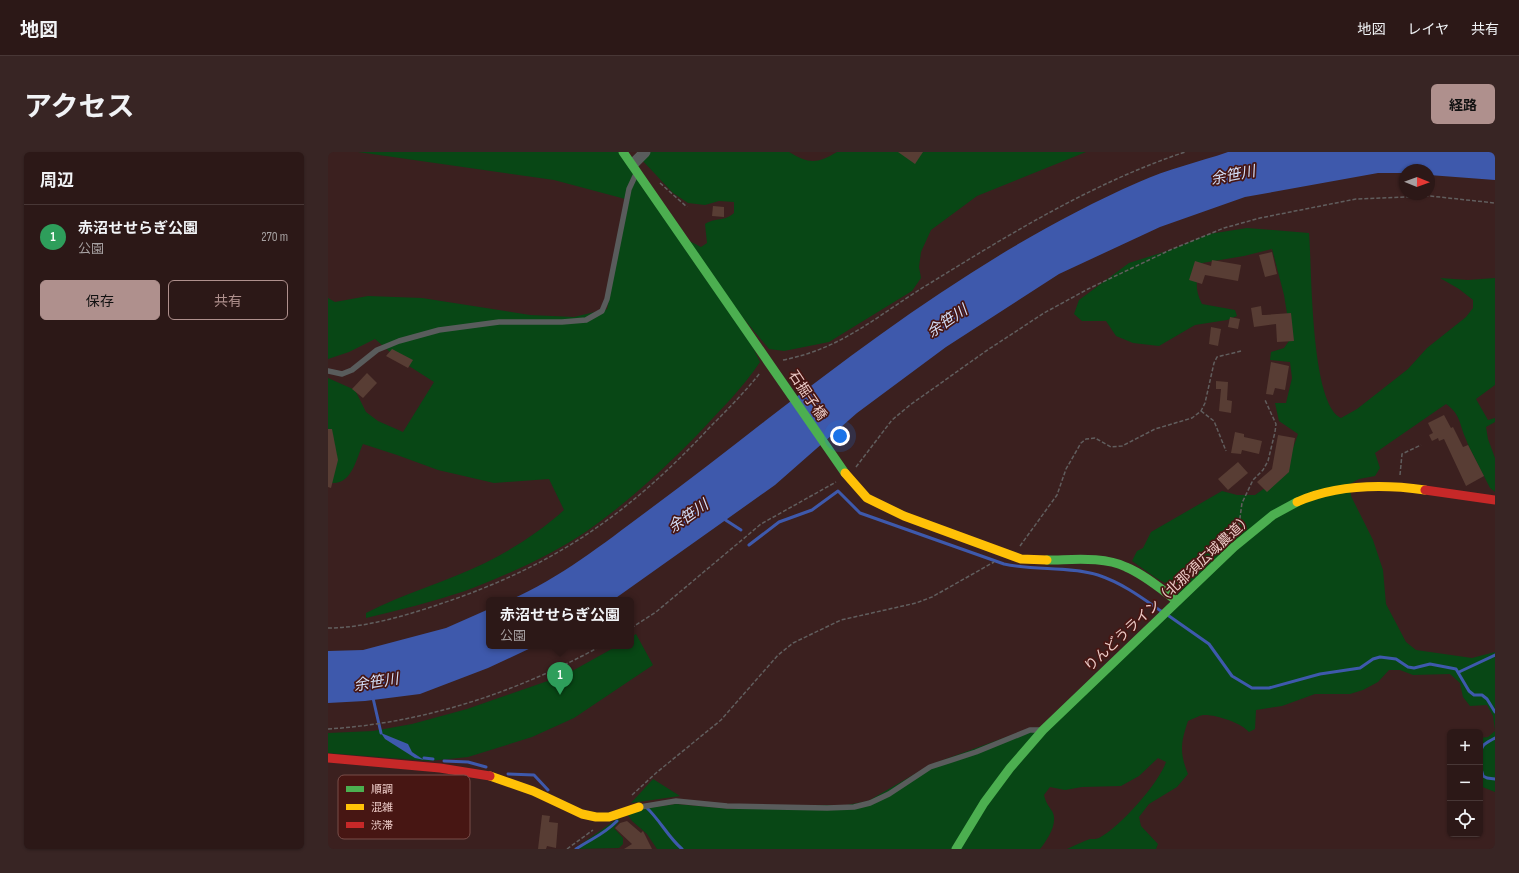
<!DOCTYPE html>
<html lang="ja">
<head>
<meta charset="utf-8">
<style>
	body { margin:0; font-family:"Sofia Sans Condensed","Noto Sans JP",sans-serif; background:#382524; color:#f1f3f6 }
	.controls { position:absolute; right:12px; bottom:12px; display:grid; overflow:hidden; border-radius:6px; box-shadow:0 1px 3px #0004 }
	.controls button { width:36px; height:36px; display:grid; place-items:center; padding:0; border:0; border-bottom:1px solid #483736; background:#2c1817; color:#f1f3f6; font:20px sans-serif }
	.compass { position:absolute; left:1071px; top:12px; width:36px; height:36px; border-radius:50%; background:#2c1817; box-shadow:0 1px 3px #0004; rotate:91deg }
	.you { position:absolute; left:512px; top:284px; width:14px; height:14px; margin:-10px; border:3px solid #fff; border-radius:50%; background:#1a73e8; box-shadow:0 0 0 6px #1a73e833 }
	.badge { display:grid; place-items:center; width:26px; height:26px; border-radius:50%; background:#af908d; color:#fff; font-size:13px; font-weight:700 }
	.pin { position:absolute; translate:-50% -33px; filter:drop-shadow(0 1px 2px #0008) }
	.pin::after { content:''; position:absolute; top:21px; width:14px; height:12px; background:inherit; clip-path:polygon(0 0,100% 0,50% 100%) }
	.popup { position:absolute; left:158px; top:445px; width:148px; height:52px; box-sizing:border-box; display:grid; place-content:center; border-radius:6px; background:#2c1817; filter:drop-shadow(0 1px 3px #0005); font-size:13px; white-space:nowrap; color:#a6a0a1 }
	.popup b { font-size:15px; color:#f1f3f6 }
	.popup::after { content:''; position:absolute; left:50%; top:100%; margin-left:-8px; border:8px solid transparent; border-top-color:#2c1817 }
	.list { margin:0; padding:0; list-style:none }
	h2 { display:flex; justify-content:space-between; align-items:center; height:52px; margin:0; padding:0 16px; font-size:17px }
	h2 small { font-size:13px; font-weight:400; color:#a6a0a1 }
	.list li { display:grid; grid-template-columns:26px 1fr auto; gap:12px; align-items:center; box-sizing:border-box; height:64px; padding:0 16px; border-top:1px solid #483736 }
	.list b { display:block; font-size:15px; white-space:nowrap }
	.list p { margin:0; font-size:13px; white-space:nowrap; color:#a6a0a1 }
	.list em { font-size:13px; font-style:normal; color:#a6a0a1 }
	.actions { display:flex; gap:8px; padding:12px 16px }
	.actions a { flex:1; padding:9px 0; border:1px solid #af908d; border-radius:6px; text-align:center; font-size:14px; color:#af908d }
	.actions .main { background:#af908d; color:#111 }
	.icon { flex:none; width:22px; height:22px; fill:none; stroke:currentColor; stroke-width:2; stroke-linecap:round; stroke-linejoin:round }
	.map { position:relative; flex:none; width:1167px; height:697px; overflow:hidden; border-radius:6px }
	header { display:flex; align-items:center; gap:24px; box-sizing:border-box; height:56px; padding:0 20px; background:#2c1817; border-bottom:1px solid #483736 }
	header strong { font-size:19px }
	nav { display:flex; gap:22px; margin-inline-start:auto; font-size:14px }
	.intro { display:flex; align-items:center; justify-content:space-between; box-sizing:border-box; height:96px; padding:0 24px }
	h1 { margin:0; font-size:28px }
	.button { padding:10px 18px; border-radius:6px; background:#af908d; color:#111; font-size:14px; font-weight:700 }
	main { display:flex; gap:24px; padding:0 24px }
	aside { flex:1; background:#2c1817; border-radius:6px; box-shadow:0 1px 3px #0004 }
	.map>svg:first-child { display:block }
	.green { fill:#084715 }
	.water { fill:#3e59ac }
	.lines { fill:none; stroke-linecap:round; stroke-linejoin:round }
	.stream { stroke:#3e59ac; stroke-width:3 }
	.building { fill:#583d34 }
	.path { stroke:#615e5e; stroke-width:1.5; stroke-dasharray:4 2; stroke-linecap:butt }
	.lane { stroke:#595c5c; stroke-width:5.5 }
	.street { stroke:#595c5c; stroke-width:11 }
	.fast { stroke:#4caf50; stroke-width:9 }
	.slow { stroke:#ffc107; stroke-width:9 }
	.jam { stroke:#c62828; stroke-width:9 }
	.labels { text-anchor:middle; stroke-width:3.5; stroke-linejoin:round; paint-order:stroke }
	.street-label { font-size:14px; fill:#edccc8; stroke:#471613 }
	.water-label { font-size:15px; font-style:italic; fill:#d3def7; stroke:#471613 }
	.key { fill:#471613; stroke:#794d49; stroke-width:1 }
	.key-label { font-size:11px; fill:#edccc8 }
</style>
</head>
<body>
<header>
<strong>地図</strong>
<nav><a>地図</a><a>レイヤ</a><a>共有</a></nav>
</header>
<div class="intro"><h1>アクセス</h1><a class="button">経路</a></div>
<main>
<aside>
<h2>周辺<small></small></h2>
<ul class="list">
<li><span class="badge" style="background:#2e9e5b">1</span><div><b>赤沼せせらぎ公園</b><p>公園</p></div><em>270 m</em></li>
</ul>
<div class="actions"><a class="main">保存</a><a>共有</a></div>
</aside>
<div class="map">
<svg width="1167" height="697" viewBox="0 0 1167 697">
	<rect width="100%" height="100%" fill="#3b201f"/>
	<!-- green -->
	<g class="green">
		<path d="M30 0H291L350 83 373 95 379 91 377 72C388 65 396 70 406 61V50L391 49 377 53 360 51 345 41 313 7 320 0H461C481 12 489 12 509 0H758L649 44 603 78 593 100 591 115 593 126 584 139 501 190 456 199 441 197 406 155 432 210C415 236 392 258 371 281 337 316 299 351 259 379 224 403 177 424 137 439 104 450 71 458 38 466V461C76 441 118 430 157 411 185 397 213 379 236 358L221 327 166 331 110 318 69 303 35 292C28 307 24 333 3 331L0 280V226L27 238 38 260 50 269 75 280 106 230 70 207 47 187 21 200 0 207V146L7 150 40 144 94 146 202 163 246 165 279 157 301 48 226 28Z"/>
		<path d="M919 76 981 81C984 115 982 252 1013 266L1029 257 1080 217 1099 196 1138 165 1145 156V148L1131 137 1112 126 1140 128 1167 126V233L1148 247 1160 268 1167 266V270L1158 275 1160 287 1167 306V340L1162 336C1154 319 1144 303 1137 285 1131 270 1132 262 1118 252L1047 301 1052 316 1047 324 1031 327 1022 332 1023 344 1045 388 1055 418 1058 452 1078 490 1088 498 1144 506 1167 500V578L1165 564 1159 553 1142 554 1135 545 1132 531 1122 522 1085 523 1072 518H1061L1050 530 1035 538 1022 542H987L954 554 928 558 927 577 921 580C914 571 887 562 875 563 870 564 865 567 860 569 853 590 851 600 860 622L849 635 821 652 811 665 813 674 830 692 828 697H739C747 693 754 690 762 687 765 687 769 687 771 686 792 675 831 631 838 610L830 606 811 624 793 634 754 635 737 638 722 635 716 643C718 651 720 653 724 659 731 671 719 688 712 697H329L319 682 304 669 300 663 305 658 348 652 404 657 423 653H519L540 649 604 612 703 576 722 575 863 428 843 434 828 426 804 409 809 399 815 396 823 380 894 339 909 343H927L947 329 959 313 970 282 951 269 947 251H958L964 226 962 210 942 208 943 200 956 196 963 186 956 143 944 97 916 104 874 111C868 126 866 137 874 152L907 158 909 164 899 168 867 173 831 194 805 191 788 184 778 169H754L746 162 751 148 801 111 842 98 881 82Z"/>
		<path d="M308 482 325 513 246 566 204 585 140 605 101 609 0 601V581L45 579 84 572 139 557 237 523 289 494H303V485Z"/>
		<path d="M1167 579V640L1152 634V586L1160 585Z"/>
		<path d="M325 627 352 644 303 651Z"/>
		<path d="M289 667 292 668 286 676 295 686V692L291 696 246 697Z"/>
	</g>
	<!-- water -->
	<g class="water">
		<path d="M900 0H1167V28L1101 23V18H1077V21H1050L917 45 832 75 731 122 618 195 529 261 447 333 285 448H182C232 426 275 392 318 360 358 330 398 300 437 269 554 179 674 90 811 30 839 17 871 10 900 0Z"/>
		<path d="M161 457V494H207L160 516 92 542 37 549 0 551V499L35 498 118 476Z"/>
		<path d="M53 581 80 592 84 600 96 608 87 606 57 587Z"/>
	</g>
	<g class="lines">
		<!-- stream -->
		<g class="stream">
			<path d="M396 367 413 378"/>
			<path d="M421 393 451 370 484 358 510 339 532 361 676 412C706 419 740 414 770 423 794 431 813 445 833 459"/>
			<path d="M841 464 881 492 904 524 924 536H941L992 522 1032 516 1045 507 1052 505 1068 507 1080 515 1086 516 1102 512 1128 517 1141 539 1146 543H1154L1159 547 1167 560"/>
			<path d="M1131 520 1167 503"/>
			<path d="M45 546 53 581"/>
			<path d="M96 606 105 607"/>
			<path d="M1152 606C1153 592 1156 592 1167 586"/>
			<path d="M116 609 140 610 158 615"/>
			<path d="M1152 613 1155 624 1159 626 1167 627"/>
			<path d="M180 622 206 623 220 638"/>
			<path d="M318 655C332 668 340 685 354 697"/>
			<path d="M248 697C264 686 274 684 289 669"/>
		</g>
	</g>
	<!-- building -->
	<g class="building">
		<path d="M570 0H595L587 12Z"/>
		<path d="M385 54 396 55V65L384 64Z"/>
		<path d="M944 100 949 122 937 125 931 103Z"/>
		<path d="M884 108 913 113 910 129 877 123 874 132 861 128 867 109 883 114Z"/>
		<path d="M933 154 934 163H937L963 161 966 189 949 190 948 172 926 175 923 156Z"/>
		<path d="M902 165 912 167 910 177 900 175Z"/>
		<path d="M883 175 893 177 890 194 881 192Z"/>
		<path d="M64 197 85 208 80 216 58 204Z"/>
		<path d="M943 210 961 214 957 238 947 236 945 243 938 242Z"/>
		<path d="M39 221 49 231 35 246 24 237Z"/>
		<path d="M888 229 900 230 899 248 904 249 903 261 891 259 893 237H888Z"/>
		<path d="M1116 263 1123 276 1125 275 1135 295 1140 293 1156 324 1138 334 1116 287 1111 289 1110 286 1104 289 1101 283 1105 281 1100 271Z"/>
		<path d="M0 277H4L10 308 3 336 0 335Z"/>
		<path d="M907 280 916 282V285L934 289 931 302 914 298 913 302 903 301Z"/>
		<path d="M950 283 967 286 961 320 939 340 929 330 944 317Z"/>
		<path d="M910 310 920 321 900 338 890 327Z"/>
		<path d="M214 663 222 664 221 670 230 671 228 696 219 694 218 697H210Z"/>
		<path d="M299 669 313 681 315 679 324 697H296L304 692 287 676 292 671Z"/>
	</g>
	<g class="lines">
		<!-- path -->
		<g class="path">
			<path d="M332 31 359 55"/>
			<path d="M455 208C517 196 552 161 604 130 685 80 767 30 857 0"/>
			<path d="M873 259 886 269 898 299"/>
			<path d="M528 315 564 268 582 253 658 199 716 161 760 137 842 98 896 76 932 66 1028 47 1102 44 1167 51"/>
			<path d="M1072 323 1074 302 1093 293"/>
			<path d="M911 373 914 351 925 328 935 318 940 309 947 280 948 272 937 248"/>
			<path d="M692 394 729 343 738 317 753 291 758 287 767 286 783 295 794 294 827 277 864 266 873 259 877 251 886 211 889 205 913 199"/>
			<path d="M0 476C37 476 80 463 115 451 228 413 302 361 383 274 400 257 417 240 432 221"/>
			<path d="M303 476 328 460 433 372 508 330"/>
			<path d="M0 577C97 571 189 540 273 494"/>
			<path d="M304 643 328 621 393 568 450 503 465 491 513 468 588 451 604 445 666 410"/>
			<path d="M239 697 265 678"/>
		</g>
		<!-- lane -->
		<g class="lane">
			<path d="M0 219 14 222 24 218 49 198 71 189 111 178 171 170H234L258 168 274 159 279 147 301 37 308 22"/>
			<path d="M312 655 348 649 399 654 499 656 526 655 542 651 561 642 602 615 648 600 702 578H711"/>
		</g>
		<!-- street -->
		<path class="street" d="M305 12 317 0"/>
		<!-- fast -->
		<g class="fast">
			<path d="M295 0 517 321"/>
			<path d="M719 408C744 408 775 404 798 415 817 423 833 437 849 449"/>
			<path d="M628 697 656 651 682 616 715 578 906 395 945 363 969 350"/>
		</g>
		<!-- slow -->
		<g class="slow">
			<path d="M517 321 539 346 576 364 693 407 719 408"/>
			<path d="M969 350C1010 332 1054 332 1097 338"/>
			<path d="M162 624 205 639 254 662 268 665H281L311 655"/>
		</g>
		<!-- jam -->
		<g class="jam">
			<path d="M1097 338 1167 348"/>
			<path d="M0 606 112 616 162 624"/>
		</g>
	</g>
	<g class="labels">
		<!-- street labels -->
		<g class="street-label">
			<text transform="translate(480 243) rotate(56)" y="5">石掘子橋</text>
			<text transform="translate(840 440) rotate(-43)" y="5">りんどうライン（北那須広域農道）</text>
		</g>
		<!-- water labels -->
		<g class="water-label">
			<text transform="translate(905 23) rotate(-11)" y="5">余笹川</text>
			<text transform="translate(619 169) rotate(-34)" y="5">余笹川</text>
			<text transform="translate(360 364) rotate(-35)" y="5">余笹川</text>
			<text transform="translate(48 530) rotate(-9)" y="5">余笹川</text>
		</g>
	</g>
	<!-- legend -->
	<rect x="10" y="623" width="132" height="64" rx="6" class="key"/>
	<rect x="18" y="634" width="18" height="6" fill="#4caf50"/>
	<rect x="18" y="652" width="18" height="6" fill="#ffc107"/>
	<rect x="18" y="670" width="18" height="6" fill="#c62828"/>
	<g class="key-label">
		<text x="43" y="641">順調</text>
		<text x="43" y="659">混雑</text>
		<text x="43" y="677">渋滞</text>
	</g>
</svg>
<div class="controls">
<button>+</button>
<button>−</button>
<button><svg class="icon" aria-label="locate" viewBox="0 0 24 24"><circle cx="12" cy="12" r="6"/><path d="M12 2v4M12 18v4M2 12h4M18 12h4"/></svg></button>
</div>
<svg class="compass" viewBox="-18 -18 36 36"><path d="M0-13l5 13h-10z" fill="#e53935"/><path d="M0 13l5-13h-10z" fill="#a6a0a1"/></svg>
<div class="you"></div>
<div class="pin badge" style="left:232px;top:543px;background:#2e9e5b">1</div>
<div class="popup"><b>赤沼せせらぎ公園</b>公園</div>
</div>
</main>
</body>
</html>
